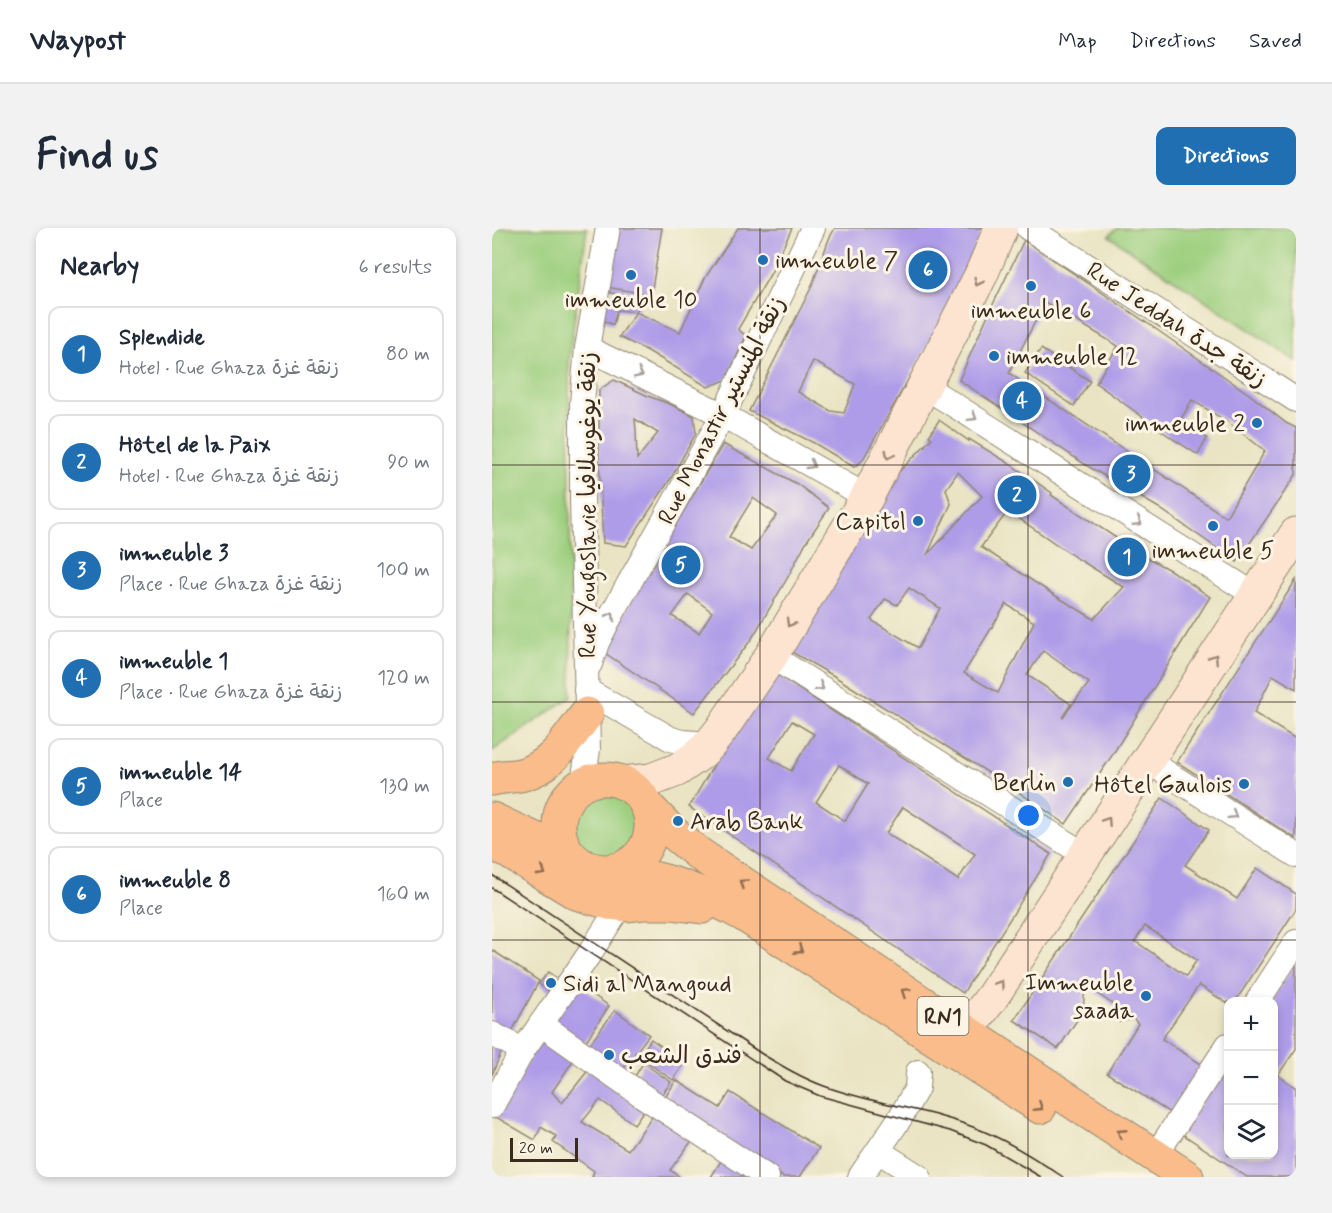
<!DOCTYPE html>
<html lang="en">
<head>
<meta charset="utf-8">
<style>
	body { margin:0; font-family:Mynerve,"Playpen Sans Arabic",sans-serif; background:#f2f2f3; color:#1f2937 }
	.controls { position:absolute; right:18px; bottom:18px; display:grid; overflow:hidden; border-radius:12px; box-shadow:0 3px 9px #0003 }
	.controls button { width:54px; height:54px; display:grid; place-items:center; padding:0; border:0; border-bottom:2px solid #e0e1e3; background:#fff; color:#1f2937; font:30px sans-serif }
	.scale { position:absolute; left:18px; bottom:15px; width:68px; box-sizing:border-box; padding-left:6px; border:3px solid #3b2a1e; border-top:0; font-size:16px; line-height:21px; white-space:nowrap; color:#3b2a1e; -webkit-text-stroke:4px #fcf5e5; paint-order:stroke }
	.you { position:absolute; left:537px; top:588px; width:21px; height:21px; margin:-15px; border:4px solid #fff; border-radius:50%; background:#1a73e8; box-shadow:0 0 0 9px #1a73e833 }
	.badge { display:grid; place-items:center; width:39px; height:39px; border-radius:50%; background:#1f6fb2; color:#fff; font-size:20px; font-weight:700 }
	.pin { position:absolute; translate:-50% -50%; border:3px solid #fff; box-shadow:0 2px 6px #0006 }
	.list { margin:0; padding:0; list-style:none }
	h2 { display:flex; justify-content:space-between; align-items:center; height:78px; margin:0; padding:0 24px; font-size:26px }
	h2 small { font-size:20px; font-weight:400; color:#747a83 }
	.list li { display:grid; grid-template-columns:39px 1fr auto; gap:18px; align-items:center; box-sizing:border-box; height:96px; margin:0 12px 12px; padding:0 12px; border:2px solid #e0e1e3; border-radius:12px }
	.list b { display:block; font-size:22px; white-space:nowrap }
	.list p { margin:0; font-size:20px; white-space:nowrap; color:#747a83 }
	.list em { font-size:20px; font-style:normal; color:#747a83 }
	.icon { flex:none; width:33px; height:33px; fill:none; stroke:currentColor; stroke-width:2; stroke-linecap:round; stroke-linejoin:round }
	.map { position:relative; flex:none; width:804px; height:949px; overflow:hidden; border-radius:12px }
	header { display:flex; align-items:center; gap:36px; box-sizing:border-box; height:84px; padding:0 30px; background:#fff; border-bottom:2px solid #e0e1e3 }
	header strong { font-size:28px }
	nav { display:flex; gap:33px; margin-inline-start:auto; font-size:21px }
	.intro { display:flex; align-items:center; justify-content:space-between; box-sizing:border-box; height:144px; padding:0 36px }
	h1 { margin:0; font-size:42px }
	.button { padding:15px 27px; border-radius:12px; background:#1f6fb2; color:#fff; font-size:21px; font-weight:700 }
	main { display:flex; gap:36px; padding:0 36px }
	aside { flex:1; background:#fff; border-radius:12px; box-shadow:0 3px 9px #0003 }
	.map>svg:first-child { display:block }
	.green { fill:#9dcf7f; stroke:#6c7c4e; stroke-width:1.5 }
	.building { fill:#ae9ce8; fill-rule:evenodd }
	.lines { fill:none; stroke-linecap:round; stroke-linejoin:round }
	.street-casing { stroke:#928771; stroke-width:26 }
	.secondary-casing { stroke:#928771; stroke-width:35 }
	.primary-casing { stroke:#928771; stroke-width:35 }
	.street { stroke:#fff; stroke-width:24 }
	.secondary { stroke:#fde4d0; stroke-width:33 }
	.primary { stroke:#f9bc8a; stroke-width:33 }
	.tram { stroke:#3b2a1e; stroke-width:1.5 }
	.oneway { stroke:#9c8777 }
	.oneway2 { stroke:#a79f9a }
	.oneway3 { stroke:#906c4f }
	.grid { fill:none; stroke:#3b2a1e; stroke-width:1.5; stroke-opacity:0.55 }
	.poi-dot { fill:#1f6fb2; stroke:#fcf5e5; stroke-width:2 }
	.labels { text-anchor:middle; stroke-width:6; stroke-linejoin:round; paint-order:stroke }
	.shield { fill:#fcf5e5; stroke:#75675a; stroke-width:1.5 }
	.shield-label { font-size:22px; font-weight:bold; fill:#3b2a1e }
	.poi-label { font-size:24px; fill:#3b2a1e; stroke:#fcf5e5; text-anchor:start }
	.street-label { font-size:24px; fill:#3b2a1e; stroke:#fcf5e5 }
</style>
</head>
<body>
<header>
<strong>Waypost</strong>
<nav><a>Map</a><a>Directions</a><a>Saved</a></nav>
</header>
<div class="intro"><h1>Find us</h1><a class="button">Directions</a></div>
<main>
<aside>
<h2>Nearby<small>6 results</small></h2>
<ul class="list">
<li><span class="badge">1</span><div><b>Splendide</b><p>Hotel · Rue Ghaza زنقة غزة</p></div><em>80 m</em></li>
<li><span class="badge">2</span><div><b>Hôtel de la Paix</b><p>Hotel · Rue Ghaza زنقة غزة</p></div><em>90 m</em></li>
<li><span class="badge">3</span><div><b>immeuble 3</b><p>Place · Rue Ghaza زنقة غزة</p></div><em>100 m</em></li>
<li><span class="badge">4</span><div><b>immeuble 1</b><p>Place · Rue Ghaza زنقة غزة</p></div><em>120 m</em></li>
<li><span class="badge">5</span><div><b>immeuble 14</b><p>Place</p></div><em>130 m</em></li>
<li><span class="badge">6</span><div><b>immeuble 8</b><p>Place</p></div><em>160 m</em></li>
</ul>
</aside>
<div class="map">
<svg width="804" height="949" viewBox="0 0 804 949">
	<rect width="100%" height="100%" fill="#fcf5e5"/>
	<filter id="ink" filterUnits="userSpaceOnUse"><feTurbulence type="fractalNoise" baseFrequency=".0167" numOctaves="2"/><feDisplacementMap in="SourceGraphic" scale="12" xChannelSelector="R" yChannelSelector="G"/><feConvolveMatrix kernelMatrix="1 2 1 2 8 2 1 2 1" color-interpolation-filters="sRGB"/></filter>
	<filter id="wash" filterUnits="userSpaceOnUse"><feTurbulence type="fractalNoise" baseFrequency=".008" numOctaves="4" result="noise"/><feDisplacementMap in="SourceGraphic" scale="24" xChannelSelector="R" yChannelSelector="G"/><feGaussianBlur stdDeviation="1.35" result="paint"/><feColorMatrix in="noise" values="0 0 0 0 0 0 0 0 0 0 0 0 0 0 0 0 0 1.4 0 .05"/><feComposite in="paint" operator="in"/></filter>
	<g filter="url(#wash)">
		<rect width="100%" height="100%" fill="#eae4c4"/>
		<!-- green -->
		<g class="green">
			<path d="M0 0H95L77 132 79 469 0 523Z"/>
			<path d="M625 0H804V133L617 8Z"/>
			<circle cx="113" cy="600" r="34"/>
		</g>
		<g id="blocks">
			<!-- building -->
			<g class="building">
				<path d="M126 0H170L159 67 114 59Z"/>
				<path d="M246 0H300L279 45 246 101 254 108 234 152 216 159 156 123 127 109 144 84 188 104 213 50Z"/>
				<path d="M343 0H491L460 73 437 115 370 233 362 239 322 215 257 183 319 60 337 11ZM321 133 363 156 352 185 339 183 306 164Z"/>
				<path d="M532 12 658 97 757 166 794 195 804 200V247L745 334 667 280 594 237 467 152 494 91ZM553 74 626 118 604 155 681 211 706 227 715 210 689 191 700 172 736 194 773 223 734 289 517 145Z"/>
				<path d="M114 64 150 71 144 84 125 82 121 97 108 91Z"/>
				<path d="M549 121 598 153 582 178 533 145Z"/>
				<path d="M122 152 156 168 180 177 202 188 204 205 179 250 134 318 111 315 107 231V162ZM143 191 166 205 145 231 144 203Z"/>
				<path d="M447 192 477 213V211L518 236 560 265 559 267 647 325 683 345 718 369 619 529 574 596 516 557 342 448 296 422 402 249 440 210 437 208ZM466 244 490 268 435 327 459 276 454 261ZM516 283 583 329 632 359 602 391 559 365 489 319ZM417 360 448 380 426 420 379 392 393 371 405 377ZM514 376 542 394 506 465 472 445ZM551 423 597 455 570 490 579 476 535 447Z"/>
				<path d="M231 216 305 256 337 280 313 316 296 349 259 412 202 485 110 423ZM261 270 285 287 259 322 237 309ZM196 366 220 384 207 405 180 388Z"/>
				<path d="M804 352V461L781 447 762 485 804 511V611L685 534Z"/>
				<path d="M278 442 559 626 471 765 197 579ZM300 493 322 506 299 543 277 530ZM347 537 376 556 353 593 324 574ZM411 579 483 626 466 652 394 605Z"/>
				<path d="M670 570 717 602 693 637 745 671 765 640 804 666V681L743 774H736V776L707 757 670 811 709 836 678 885 615 845 646 796 642 791 626 794 623 778 593 757 591 783 566 821 522 792ZM653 698 705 732 694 748 643 713Z"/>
				<path d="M0 722 47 753 18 807 0 799Z"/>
				<path d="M804 734V821L786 847 804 860V949H755L689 905 736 833V927H782V774H777Z"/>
				<path d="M56 744 71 754 62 767 47 756Z"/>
				<path d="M85 756 117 778 92 816 60 794Z"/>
				<path d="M123 782 157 807 128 845 95 820Z"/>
				<path d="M52 804 85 827 60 864 70 875 98 840 155 878 142 896 108 872 90 894 136 922 163 885 202 910 178 942 188 949H100L102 943 61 914 64 908 49 899 43 912 4 889Z"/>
				<path d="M159 811 193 835 181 852 147 829Z"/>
				<path d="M0 815 11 820 0 847Z"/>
				<path d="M151 835 179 854 167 871 140 853Z"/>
				<path d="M184 852 228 880 238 864 327 920 308 949H291L171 873Z"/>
				<path d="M232 928 265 949H219Z"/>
			</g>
		</g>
	</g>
	<g filter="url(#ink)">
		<use href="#blocks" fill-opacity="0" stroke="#928771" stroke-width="1.5"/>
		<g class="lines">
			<defs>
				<g id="street">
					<path d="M536 0 804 172"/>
					<path d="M95 120 231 187 375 269"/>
					<path d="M432 158 763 367"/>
					<path d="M279 428 593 627"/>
					<path d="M98 436 105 415 116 393 231 187 321 0"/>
					<path d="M94 462 179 511 191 514 218 516"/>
					<path d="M656 533 804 627"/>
					<path d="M91 556 96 521 90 270V175L95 120 116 0"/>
					<path d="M765 774 804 714"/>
					<path d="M49 796 151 868 275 949"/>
					<path d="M0 806 31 822"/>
					<path d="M0 878 31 822 98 725 129 676"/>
					<path d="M386 923 427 949"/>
					<path d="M663 928 736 817"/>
					<path d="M368 949 408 890 425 860 426 844"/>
				</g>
				<g id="secondary">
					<path d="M131 555 159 552 185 542 208 526 218 516 229 502 279 428 375 269 489 47 509 0"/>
					<path d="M460 822 500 769 804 306"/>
				</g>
				<g id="primary">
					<circle cx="113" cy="597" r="46"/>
					<path d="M0 551C11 548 22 549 32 546 63 537 76 509 95 486"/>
					<path d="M154 577 179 603 207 626 435 778 695 949"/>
					<path d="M0 591 78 627"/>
					<path d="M0 614 84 665 117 675 137 677 153 675H179L210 679"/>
					<path d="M120 643C169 648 209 663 252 687L548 879"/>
				</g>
			</defs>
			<!-- street casing -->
			<use href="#street" class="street-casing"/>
			<!-- secondary casing -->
			<use href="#secondary" class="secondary-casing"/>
			<!-- primary casing -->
			<use href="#primary" class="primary-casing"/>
			<!-- street -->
			<use href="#street" class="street"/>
			<!-- secondary -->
			<use href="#secondary" class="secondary"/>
			<!-- primary -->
			<use href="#primary" class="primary"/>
			<!-- tram -->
			<g class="tram">
				<path d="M0 647 270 826C290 838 310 850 332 858 383 877 440 881 491 903 520 915 546 932 571 949"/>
				<path d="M0 660 293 853 328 868 458 903 494 917 549 949"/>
			</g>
		</g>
		<!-- one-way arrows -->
		<defs><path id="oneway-chevron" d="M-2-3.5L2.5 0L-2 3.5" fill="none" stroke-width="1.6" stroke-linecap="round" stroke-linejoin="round" transform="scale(1.5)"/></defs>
		<g class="oneway">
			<use href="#oneway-chevron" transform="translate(486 54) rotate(117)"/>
			<use href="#oneway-chevron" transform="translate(397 227) rotate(117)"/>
			<use href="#oneway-chevron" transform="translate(298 395) rotate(121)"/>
			<use href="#oneway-chevron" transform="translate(722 430) rotate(-57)"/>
			<use href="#oneway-chevron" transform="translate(615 593) rotate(-56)"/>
			<use href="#oneway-chevron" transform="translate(508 756) rotate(-57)"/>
		</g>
		<g class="oneway2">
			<use href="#oneway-chevron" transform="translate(147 146) rotate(26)"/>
			<use href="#oneway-chevron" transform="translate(481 189) rotate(32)"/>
			<use href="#oneway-chevron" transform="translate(319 237) rotate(30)"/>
			<use href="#oneway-chevron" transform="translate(646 294) rotate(32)"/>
			<use href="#oneway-chevron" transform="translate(119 388) rotate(-61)"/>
			<use href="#oneway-chevron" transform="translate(328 459) rotate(32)"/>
			<use href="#oneway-chevron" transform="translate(741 587) rotate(32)"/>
		</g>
		<g class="oneway3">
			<use href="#oneway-chevron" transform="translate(50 644) rotate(31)"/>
			<use href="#oneway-chevron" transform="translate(251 655) rotate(-146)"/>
			<use href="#oneway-chevron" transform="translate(307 722) rotate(33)"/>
			<use href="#oneway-chevron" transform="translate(413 764) rotate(-146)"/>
			<use href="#oneway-chevron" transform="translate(547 879) rotate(33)"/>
			<use href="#oneway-chevron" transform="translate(629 905) rotate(-147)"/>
		</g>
	</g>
	<!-- grid -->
	<path class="grid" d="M268 0V949M536 0V949M0 237H804M0 474H804M0 712H804"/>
	<!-- markers -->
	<g class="poi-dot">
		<circle cx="271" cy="32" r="6"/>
		<circle cx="139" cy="47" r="6"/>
		<circle cx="539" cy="58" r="6"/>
		<circle cx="502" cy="128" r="6"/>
		<circle cx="765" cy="195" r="6"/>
		<circle cx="426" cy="293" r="6"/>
		<circle cx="721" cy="298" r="6"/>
		<circle cx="576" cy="554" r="6"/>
		<circle cx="752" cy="556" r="6"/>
		<circle cx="186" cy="593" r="6"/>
		<circle cx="59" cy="755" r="6"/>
		<circle cx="654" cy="768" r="6"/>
		<circle cx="117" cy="827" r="6"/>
	</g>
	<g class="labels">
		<!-- shield labels -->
		<rect class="shield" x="425.5" y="769" width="51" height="38" rx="4.5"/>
		<g class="shield-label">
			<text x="451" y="796">RN1</text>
		</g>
		<!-- poi labels -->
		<g class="poi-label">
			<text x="283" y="40">immeuble 7</text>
			<text x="139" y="79" text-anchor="middle">immeuble 10</text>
			<text x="539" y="90" text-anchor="middle">immeuble 6</text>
			<text x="514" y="136">immeuble 12</text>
			<text x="753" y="203" text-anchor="end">immeuble 2</text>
			<text x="414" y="301" text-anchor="end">Capitol</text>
			<text x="721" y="330" text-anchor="middle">immeuble 5</text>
			<text x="564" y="562" text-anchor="end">Berlin</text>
			<text x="740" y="564" text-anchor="end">Hôtel Gaulois</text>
			<text x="198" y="601">Arab Bank</text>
			<text x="642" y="762" text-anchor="end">Immeuble<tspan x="642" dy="28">saada</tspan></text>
			<text x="71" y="763">Sidi al Mangoud</text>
			<text x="129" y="835">فندق الشعب</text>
		</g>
		<!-- street labels -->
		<g class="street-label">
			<text transform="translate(685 96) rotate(33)" y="8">Rue Jeddah زنقة جدة</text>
			<text transform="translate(229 182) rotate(-63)" y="8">Rue Monastir زنقة المنستير</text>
			<text transform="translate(95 277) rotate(-90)" y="8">Rue Yougoslavie زنقة يوغوسلافيا</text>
		</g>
	</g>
</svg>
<div class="controls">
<button>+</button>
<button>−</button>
<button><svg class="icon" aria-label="layers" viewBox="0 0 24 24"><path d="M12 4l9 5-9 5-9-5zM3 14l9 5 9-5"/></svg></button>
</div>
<div class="scale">20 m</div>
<div class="you"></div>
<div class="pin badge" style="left:635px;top:329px">1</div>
<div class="pin badge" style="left:525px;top:267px">2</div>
<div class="pin badge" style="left:639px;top:246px">3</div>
<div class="pin badge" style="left:530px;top:173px">4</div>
<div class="pin badge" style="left:189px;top:337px">5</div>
<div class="pin badge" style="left:436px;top:42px">6</div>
</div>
</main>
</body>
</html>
